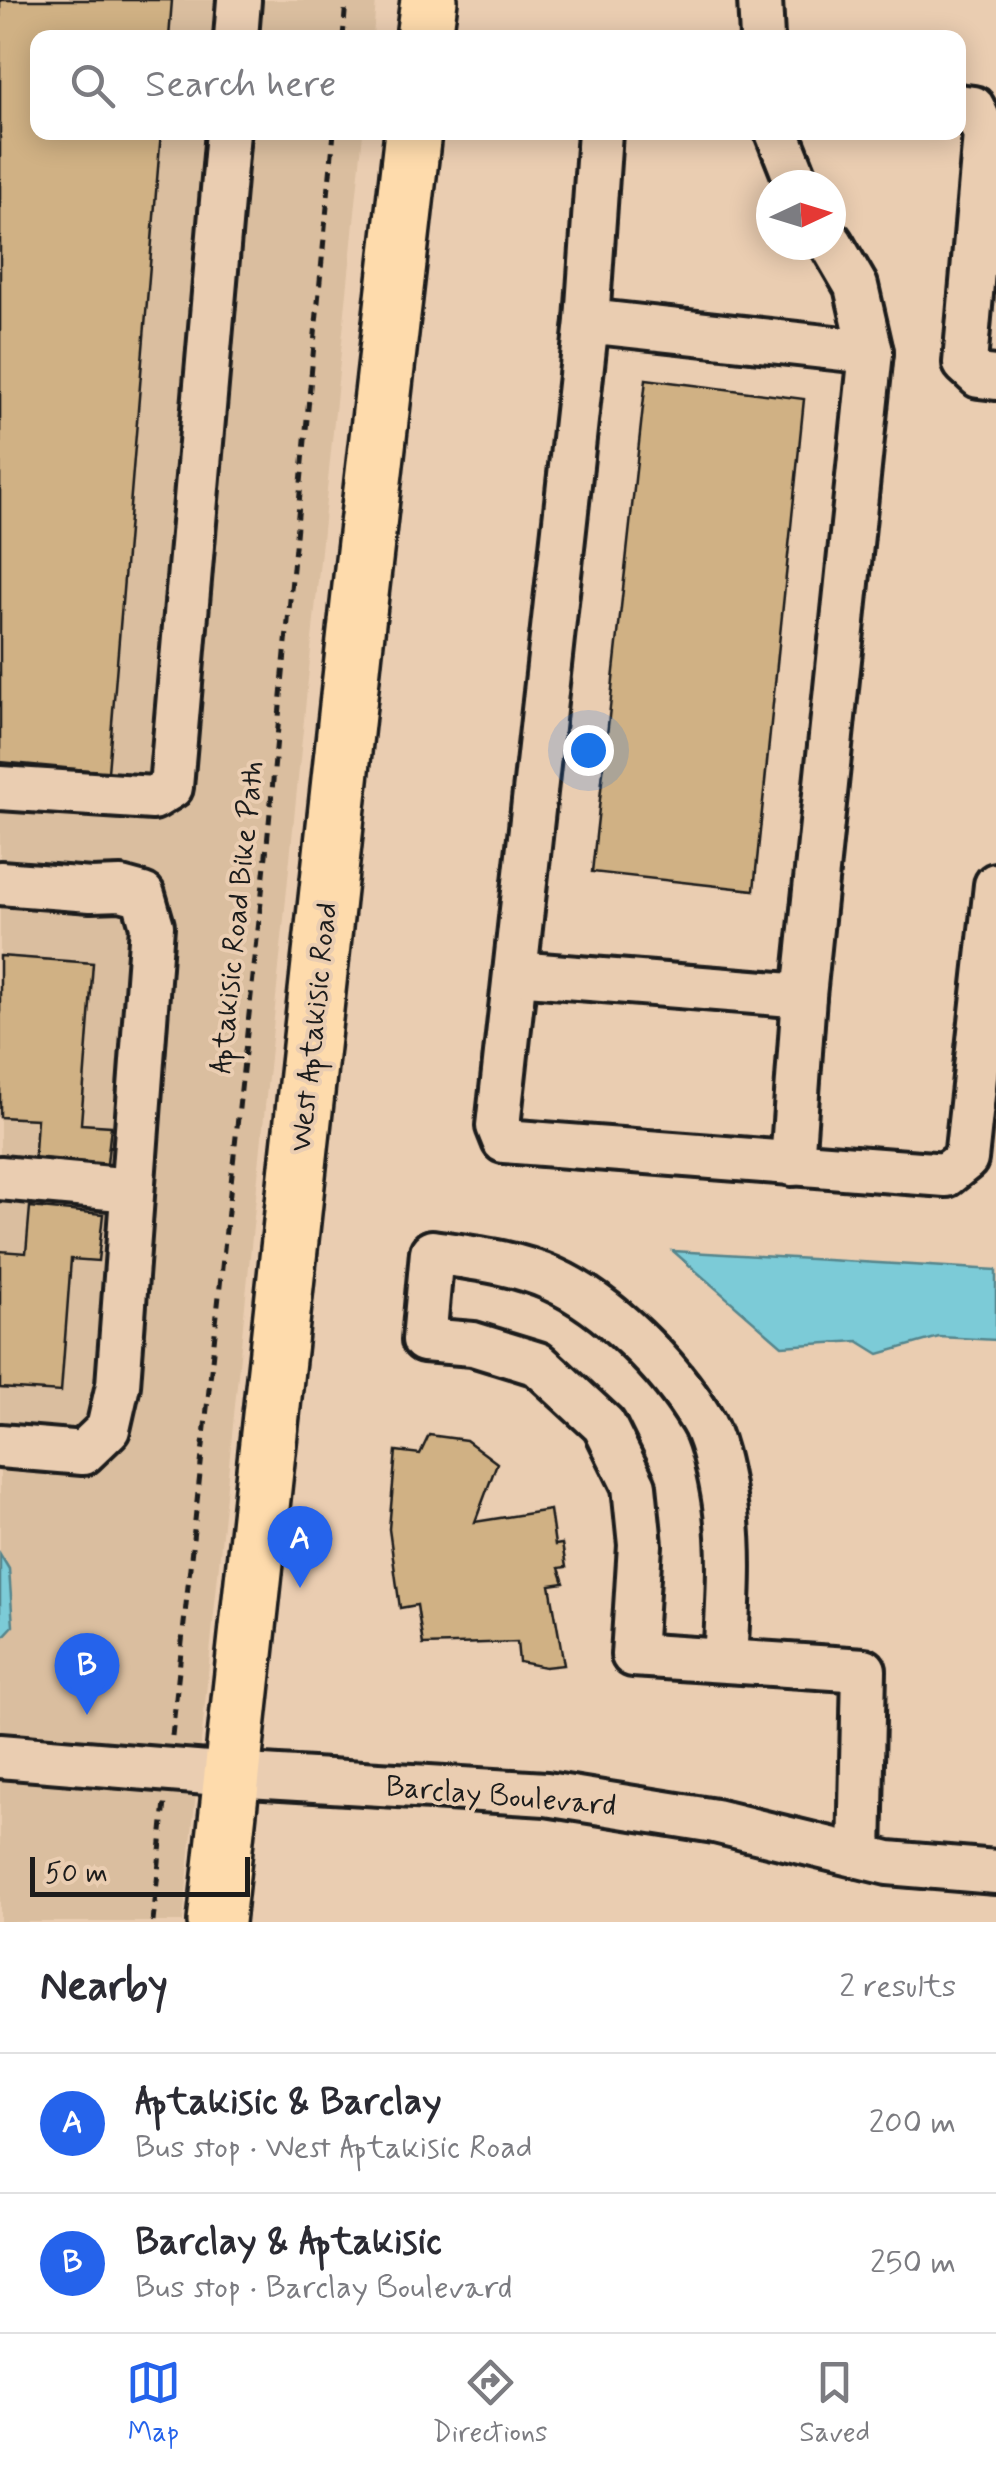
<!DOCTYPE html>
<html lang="en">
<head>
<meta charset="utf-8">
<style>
	body { margin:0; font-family:Mynerve,sans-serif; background:#f7f7f7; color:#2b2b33 }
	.compass { position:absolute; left:756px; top:170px; width:90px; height:90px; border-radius:50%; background:#fff; box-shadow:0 5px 25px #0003; rotate:86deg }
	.scale { position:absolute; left:30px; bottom:25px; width:220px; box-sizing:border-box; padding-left:10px; border:5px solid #1c1c1c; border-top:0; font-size:28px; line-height:35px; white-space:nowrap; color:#1c1c1c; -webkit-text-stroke:8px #eacdb1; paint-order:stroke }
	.you { position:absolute; left:588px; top:750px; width:35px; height:35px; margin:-25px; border:8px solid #fff; border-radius:50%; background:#1a73e8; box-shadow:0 0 0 15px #1a73e833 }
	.badge { display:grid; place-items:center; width:65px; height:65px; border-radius:50%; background:#2563eb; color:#fff; font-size:32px; font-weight:700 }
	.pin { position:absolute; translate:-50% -82px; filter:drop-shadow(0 2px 5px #0008) }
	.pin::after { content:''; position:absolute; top:52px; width:35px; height:30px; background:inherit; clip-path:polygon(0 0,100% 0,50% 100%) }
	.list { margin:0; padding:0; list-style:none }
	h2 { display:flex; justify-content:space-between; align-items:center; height:130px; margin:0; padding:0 40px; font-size:42px }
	h2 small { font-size:32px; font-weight:400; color:#7c7c81 }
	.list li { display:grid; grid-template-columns:65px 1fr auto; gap:30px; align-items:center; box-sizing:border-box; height:140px; padding:0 40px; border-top:2px solid #e1e1e2 }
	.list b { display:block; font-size:38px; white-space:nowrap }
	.list p { margin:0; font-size:32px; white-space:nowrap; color:#7c7c81 }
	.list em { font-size:32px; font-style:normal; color:#7c7c81 }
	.icon { flex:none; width:55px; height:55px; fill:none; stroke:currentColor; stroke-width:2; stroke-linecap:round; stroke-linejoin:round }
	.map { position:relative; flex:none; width:996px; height:1922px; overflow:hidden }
	.search { position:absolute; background:#fff; box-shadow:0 5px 25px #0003; left:30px; right:30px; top:30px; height:110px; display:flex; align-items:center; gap:25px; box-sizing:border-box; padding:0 35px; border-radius:20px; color:#7c7c81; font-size:38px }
	.sheet { height:410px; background:#fff }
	nav { display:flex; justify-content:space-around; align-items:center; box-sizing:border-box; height:140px; border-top:2px solid #e1e1e2; background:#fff; font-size:28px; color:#7c7c81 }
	nav a { display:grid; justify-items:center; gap:5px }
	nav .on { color:#2563eb }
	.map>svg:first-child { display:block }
	.built { fill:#dabe9f }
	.water { fill:#7bcbd7; stroke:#55858c; stroke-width:2.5 }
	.building { fill:#d0b184; stroke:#1c1c1c; stroke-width:2.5 }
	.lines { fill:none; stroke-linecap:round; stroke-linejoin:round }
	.minor-casing { stroke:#1c1c1c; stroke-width:50 }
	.major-casing { stroke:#1c1c1c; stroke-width:62 }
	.path { stroke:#1c1c1c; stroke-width:5; stroke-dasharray:10 8; stroke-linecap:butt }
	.minor { stroke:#eacdb1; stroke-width:42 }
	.major { stroke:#fedbac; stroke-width:55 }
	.labels { text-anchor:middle; stroke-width:8; stroke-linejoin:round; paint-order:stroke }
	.street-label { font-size:30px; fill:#1c1c1c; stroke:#eacdb1 }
</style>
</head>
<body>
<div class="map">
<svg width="996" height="1922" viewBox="0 0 996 1922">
	<rect width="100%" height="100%" fill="#eacdb1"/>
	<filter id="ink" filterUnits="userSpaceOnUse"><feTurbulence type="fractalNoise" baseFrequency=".01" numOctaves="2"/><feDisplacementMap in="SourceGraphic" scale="20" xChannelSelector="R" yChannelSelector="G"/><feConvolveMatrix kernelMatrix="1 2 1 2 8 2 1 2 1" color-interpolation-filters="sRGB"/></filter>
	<g filter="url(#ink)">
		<!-- built -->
		<path class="built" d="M0 0H376L373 37 38 38V132L363 133 183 1922H0Z"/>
		<!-- water -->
		<g class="water">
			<path d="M673 1251 996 1270V1340L939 1337 879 1354 858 1341 782 1346Z"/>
			<path d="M0 1554 9 1569 13 1626 0 1640Z"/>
		</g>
		<!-- building -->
		<g class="building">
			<path d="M0 0H172L169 38H38V132H161L108 772 0 762Z"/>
			<path d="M646 379 804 399 754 890 592 872Z"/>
			<path d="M0 956 93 963 81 1124 111 1126 106 1173 34 1167 37 1119 0 1117Z"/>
			<path d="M30 1207 103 1214 98 1261 71 1259 61 1392 0 1388V1251L26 1253Z"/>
			<path d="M429 1435 466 1440 497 1463 475 1522 550 1510 555 1545 562 1544 566 1567 559 1568 564 1583 550 1585 564 1665 545 1667 519 1662 517 1642 423 1645 417 1605 400 1608 389 1529 396 1451 420 1454Z"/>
		</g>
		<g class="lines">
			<defs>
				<g id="minor">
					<path d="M760 0 762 38"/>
					<path d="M236 38 239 0"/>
					<path d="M958 106 973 108 985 134 965 363 979 376 996 378"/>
					<path d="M777 132 798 185"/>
					<path d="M587 321 600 132"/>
					<path d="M0 788 153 798 171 787 228 132"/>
					<path d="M0 883 91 890 121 889 143 895 152 926 118 1385 108 1429 83 1453 0 1446"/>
					<path d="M515 973 498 1126 504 1141 946 1175 966 1159 996 885"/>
					<path d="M804 996 515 973 587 321 871 352"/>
					<path d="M792 1164 804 996 871 352 856 286 831 243"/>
					<path d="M0 1178 132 1190"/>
					<path d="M725 1661C728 1604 733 1548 723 1492 719 1470 713 1438 701 1419 670 1367 608 1304 552 1279 514 1262 473 1258 432 1252L424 1340 473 1344 538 1364 604 1425 634 1486 640 1545 633 1655 864 1670 860 1856"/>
					<path d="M0 1756 232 1775 546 1794 715 1821 888 1863 996 1872"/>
				</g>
				<g id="major">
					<path d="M424 38 429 0"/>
					<path d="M216 1922 360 595 413 132"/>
				</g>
			</defs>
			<!-- minor casing -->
			<use href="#minor" class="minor-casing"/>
			<!-- major casing -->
			<use href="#major" class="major-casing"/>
			<!-- path -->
			<g class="path">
				<path d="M343 38 346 0"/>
				<path d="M172 1736 266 855 334 132"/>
				<path d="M153 1922 165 1802"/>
			</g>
			<!-- minor -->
			<use href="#minor" class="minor"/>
			<!-- major -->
			<use href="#major" class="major"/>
		</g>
	</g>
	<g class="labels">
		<!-- street labels -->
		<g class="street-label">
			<text transform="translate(236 917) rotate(-84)" y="10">Aptakisic Road Bike Path</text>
			<text transform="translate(313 1027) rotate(-84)" y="10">West Aptakisic Road</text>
			<text transform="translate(501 1795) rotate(5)" y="10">Barclay Boulevard</text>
		</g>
	</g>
</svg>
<svg class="compass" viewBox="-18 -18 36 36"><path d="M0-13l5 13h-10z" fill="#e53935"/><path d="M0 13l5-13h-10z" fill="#7c7c81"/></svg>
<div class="scale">50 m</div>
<div class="you"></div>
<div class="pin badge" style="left:300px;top:1588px">A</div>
<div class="pin badge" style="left:87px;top:1715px">B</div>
<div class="search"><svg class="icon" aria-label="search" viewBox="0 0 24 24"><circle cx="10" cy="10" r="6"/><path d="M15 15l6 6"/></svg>Search here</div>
</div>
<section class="sheet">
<h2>Nearby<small>2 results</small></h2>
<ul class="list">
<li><span class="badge">A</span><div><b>Aptakisic &amp; Barclay</b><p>Bus stop · West Aptakisic Road</p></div><em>200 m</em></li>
<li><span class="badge">B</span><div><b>Barclay &amp; Aptakisic</b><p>Bus stop · Barclay Boulevard</p></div><em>250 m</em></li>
</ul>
</section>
<nav>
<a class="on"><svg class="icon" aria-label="map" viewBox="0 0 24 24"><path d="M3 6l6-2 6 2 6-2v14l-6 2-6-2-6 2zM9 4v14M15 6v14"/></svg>Map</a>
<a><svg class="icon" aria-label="directions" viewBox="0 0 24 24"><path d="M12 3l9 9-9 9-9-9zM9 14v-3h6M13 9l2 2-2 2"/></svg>Directions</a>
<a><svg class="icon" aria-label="saved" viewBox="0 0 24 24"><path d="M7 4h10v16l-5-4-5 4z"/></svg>Saved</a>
</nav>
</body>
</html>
